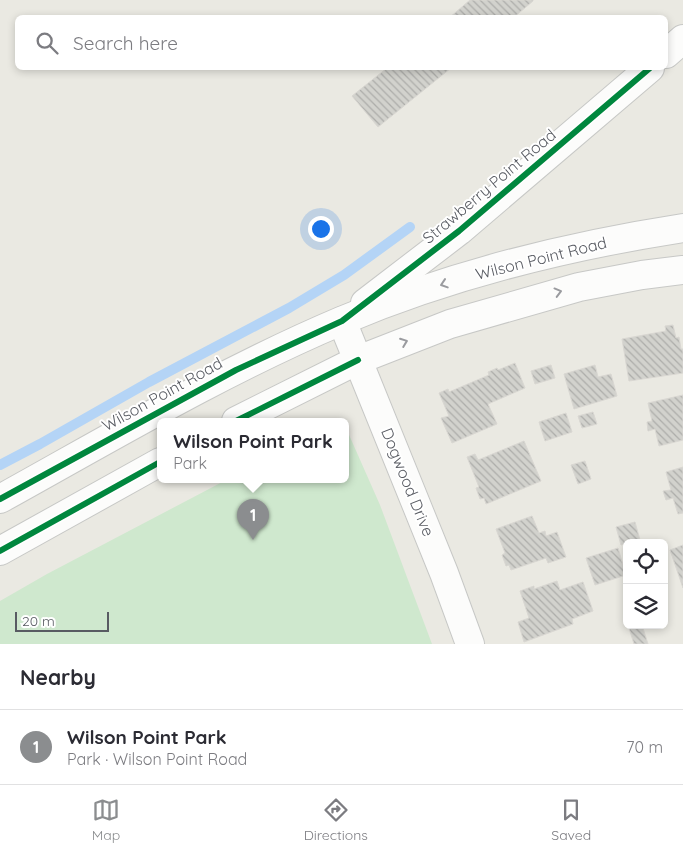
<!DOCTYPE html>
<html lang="en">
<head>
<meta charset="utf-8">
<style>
	body { margin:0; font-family:Quicksand,sans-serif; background:#f2f2f3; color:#2b2b33 }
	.controls { position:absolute; right:15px; bottom:15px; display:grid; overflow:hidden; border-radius:8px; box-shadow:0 2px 8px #0003 }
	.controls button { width:45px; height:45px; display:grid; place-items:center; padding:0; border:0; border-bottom:1px solid #e1e1e2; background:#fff; color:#2b2b33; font:25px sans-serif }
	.scale { position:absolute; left:15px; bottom:12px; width:94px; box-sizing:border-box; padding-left:5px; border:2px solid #585b62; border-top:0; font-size:14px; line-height:18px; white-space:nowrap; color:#585b62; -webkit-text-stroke:4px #fff; paint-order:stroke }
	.you { position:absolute; left:320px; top:228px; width:18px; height:18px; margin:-12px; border:4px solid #fff; border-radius:50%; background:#1a73e8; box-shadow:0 0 0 8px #1a73e833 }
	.badge { display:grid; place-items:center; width:32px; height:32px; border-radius:50%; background:#8b8d8f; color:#fff; font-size:16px; font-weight:700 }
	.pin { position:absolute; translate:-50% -41px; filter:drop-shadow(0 1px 2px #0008) }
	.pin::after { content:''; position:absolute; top:26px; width:18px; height:15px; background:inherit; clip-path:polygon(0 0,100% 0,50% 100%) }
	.popup { position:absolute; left:157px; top:418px; width:192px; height:65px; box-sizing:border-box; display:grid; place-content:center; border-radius:8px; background:#fff; filter:drop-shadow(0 1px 4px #0005); font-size:16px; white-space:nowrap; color:#7c7c81 }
	.popup b { font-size:19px; color:#2b2b33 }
	.popup::after { content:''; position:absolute; left:50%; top:100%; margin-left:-10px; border:10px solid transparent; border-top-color:#fff }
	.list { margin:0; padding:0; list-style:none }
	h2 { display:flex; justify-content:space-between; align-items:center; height:65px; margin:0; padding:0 20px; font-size:21px }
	h2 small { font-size:16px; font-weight:400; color:#7c7c81 }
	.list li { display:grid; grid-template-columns:32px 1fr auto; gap:15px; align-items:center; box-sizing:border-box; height:75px; padding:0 20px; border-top:1px solid #e1e1e2 }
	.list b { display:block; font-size:19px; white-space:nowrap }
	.list p { margin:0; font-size:16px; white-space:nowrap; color:#7c7c81 }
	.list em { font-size:16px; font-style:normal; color:#7c7c81 }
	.icon { flex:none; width:28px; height:28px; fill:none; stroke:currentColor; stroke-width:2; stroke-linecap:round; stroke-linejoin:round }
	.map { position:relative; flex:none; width:683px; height:644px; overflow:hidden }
	.search { position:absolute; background:#fff; box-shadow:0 2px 8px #0003; left:15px; right:15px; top:15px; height:55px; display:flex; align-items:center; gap:12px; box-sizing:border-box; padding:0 18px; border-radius:8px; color:#7c7c81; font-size:19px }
	.sheet { height:140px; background:#fff }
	nav { display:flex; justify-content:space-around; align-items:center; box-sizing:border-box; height:70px; border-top:1px solid #e1e1e2; background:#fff; font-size:14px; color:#7c7c81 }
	nav a { display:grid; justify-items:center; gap:2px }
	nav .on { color:#8b8d8f }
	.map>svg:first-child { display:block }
	.green { fill:#cfe8ce }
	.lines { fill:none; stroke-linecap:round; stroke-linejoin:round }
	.stream { stroke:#b4d4f6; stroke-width:10 }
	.building { fill:url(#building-back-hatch); stroke:#d9d7d2 }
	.minor-casing { stroke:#c7c8c6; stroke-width:30 }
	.minor { stroke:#fcfcfb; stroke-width:28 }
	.cycleway-casing { stroke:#fff; stroke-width:9 }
	.cycleway { stroke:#00873e; stroke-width:6 }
	.oneway { stroke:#9a9b9f }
	.labels { text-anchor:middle; stroke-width:4; stroke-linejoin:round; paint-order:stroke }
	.street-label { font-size:16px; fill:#585b62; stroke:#fff }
</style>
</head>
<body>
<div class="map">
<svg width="683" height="644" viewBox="0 0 683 644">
	<defs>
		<pattern id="building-back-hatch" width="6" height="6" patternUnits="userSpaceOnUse" patternTransform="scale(1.25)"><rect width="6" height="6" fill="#d2d2cd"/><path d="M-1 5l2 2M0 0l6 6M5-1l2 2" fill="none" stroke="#adadaa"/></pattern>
	</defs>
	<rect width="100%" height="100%" fill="#eae9e2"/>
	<!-- green -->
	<path class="green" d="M346 428 380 505 432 644H0V601L47 574 228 479H346Z"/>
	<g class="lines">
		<!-- stream -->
		<path class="stream" d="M0 465 40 444 149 382 289 308 344 275 410 227"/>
	</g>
	<!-- building -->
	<g class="building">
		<path d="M470 0H533V1L513 18H449Z"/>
		<path d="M387 68H451L378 127 352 96Z"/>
		<path d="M673 325 676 338 679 337 681 349H683V373L629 381 622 339 666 331 665 326Z"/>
		<path d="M515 363 525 388 488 404 497 424 452 443 441 418 449 416 439 393 448 389 449 392 489 375 488 372 497 368 498 370Z"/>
		<path d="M551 365 555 378 535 384 531 371Z"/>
		<path d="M595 365 598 377 611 374 617 396 574 409 564 374Z"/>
		<path d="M683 395V440L659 446 655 429 648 431 647 422 652 421 648 403Z"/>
		<path d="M593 412 597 424 582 428 578 416Z"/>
		<path d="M566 413 572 432 545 441 539 422Z"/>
		<path d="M524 441 541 481 486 504 484 498 480 499 476 488 479 487 467 457 475 454 478 460Z"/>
		<path d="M585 461 591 479 578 484 571 465Z"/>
		<path d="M683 467V513L678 514 673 498 666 500 663 491 671 490 666 472Z"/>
		<path d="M532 516 539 533 545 531 546 536 557 532 566 557 548 563 546 558 511 570 509 565 506 566 502 555 505 553 496 529Z"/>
		<path d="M635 522 640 540 621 545 616 527Z"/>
		<path d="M683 545V588L670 550Z"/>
		<path d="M618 548 626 575 595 585 586 558Z"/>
		<path d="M557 581 560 590 583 582 593 611 572 619 573 624 524 642 518 622 529 618 520 591 534 586V589Z"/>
		<path d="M628 625H642L648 644H634Z"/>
	</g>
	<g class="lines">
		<defs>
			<g id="minor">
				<path d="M666 54 683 39"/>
				<path d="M365 303 459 231 650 68"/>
				<path d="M342 321 444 573 470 644"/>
				<path d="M236 421 358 360 450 324 579 287 642 275 683 270"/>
				<path d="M0 499C112 437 223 371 341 321 450 275 567 246 683 228"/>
				<path d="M0 551 160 462"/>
			</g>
		</defs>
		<!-- minor casing -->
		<use href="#minor" class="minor-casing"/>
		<!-- minor -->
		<use href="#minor" class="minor"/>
		<defs>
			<g id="cycleway">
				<path d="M236 421 358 360"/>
				<path d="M0 499 236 370 342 321 459 231 650 68"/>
				<path d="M0 551 160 462"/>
			</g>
		</defs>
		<!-- cycleway casing -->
		<use href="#cycleway" class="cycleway-casing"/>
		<!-- cycleway -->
		<use href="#cycleway" class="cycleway"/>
	</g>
	<!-- one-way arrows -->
	<defs><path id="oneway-chevron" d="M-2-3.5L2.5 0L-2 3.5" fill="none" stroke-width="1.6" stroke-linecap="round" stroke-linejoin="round" transform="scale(1.25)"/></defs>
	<g class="oneway">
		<use href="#oneway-chevron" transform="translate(444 284) rotate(162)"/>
		<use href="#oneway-chevron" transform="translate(558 292) rotate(-15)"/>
		<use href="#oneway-chevron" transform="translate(404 342) rotate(-21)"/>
	</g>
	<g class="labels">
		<!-- street labels -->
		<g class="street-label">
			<text transform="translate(489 186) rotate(-40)" y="6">Strawberry Point Road</text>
			<text transform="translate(541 258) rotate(-14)" y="6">Wilson Point Road</text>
			<text transform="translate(162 394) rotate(-29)" y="6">Wilson Point Road</text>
			<text transform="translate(408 482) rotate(68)" y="6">Dogwood Drive</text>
		</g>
	</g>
</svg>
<div class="controls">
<button><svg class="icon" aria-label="locate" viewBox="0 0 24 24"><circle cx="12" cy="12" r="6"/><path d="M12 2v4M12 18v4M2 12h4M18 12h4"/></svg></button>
<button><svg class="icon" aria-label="layers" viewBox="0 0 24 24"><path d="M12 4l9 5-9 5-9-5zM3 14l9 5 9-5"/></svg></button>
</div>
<div class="scale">20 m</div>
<div class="you"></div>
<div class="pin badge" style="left:253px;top:540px">1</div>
<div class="popup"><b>Wilson Point Park</b>Park</div>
<div class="search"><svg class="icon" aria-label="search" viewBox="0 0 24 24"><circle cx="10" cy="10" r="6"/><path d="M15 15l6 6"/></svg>Search here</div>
</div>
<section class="sheet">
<h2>Nearby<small></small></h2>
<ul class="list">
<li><span class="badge">1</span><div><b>Wilson Point Park</b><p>Park · Wilson Point Road</p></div><em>70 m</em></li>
</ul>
</section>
<nav>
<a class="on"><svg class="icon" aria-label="map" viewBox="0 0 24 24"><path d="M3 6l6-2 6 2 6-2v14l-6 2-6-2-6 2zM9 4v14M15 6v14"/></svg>Map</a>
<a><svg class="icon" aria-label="directions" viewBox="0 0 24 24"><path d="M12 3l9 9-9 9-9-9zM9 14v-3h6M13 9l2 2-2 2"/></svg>Directions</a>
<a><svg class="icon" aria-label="saved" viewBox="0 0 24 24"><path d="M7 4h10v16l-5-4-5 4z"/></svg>Saved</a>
</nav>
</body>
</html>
